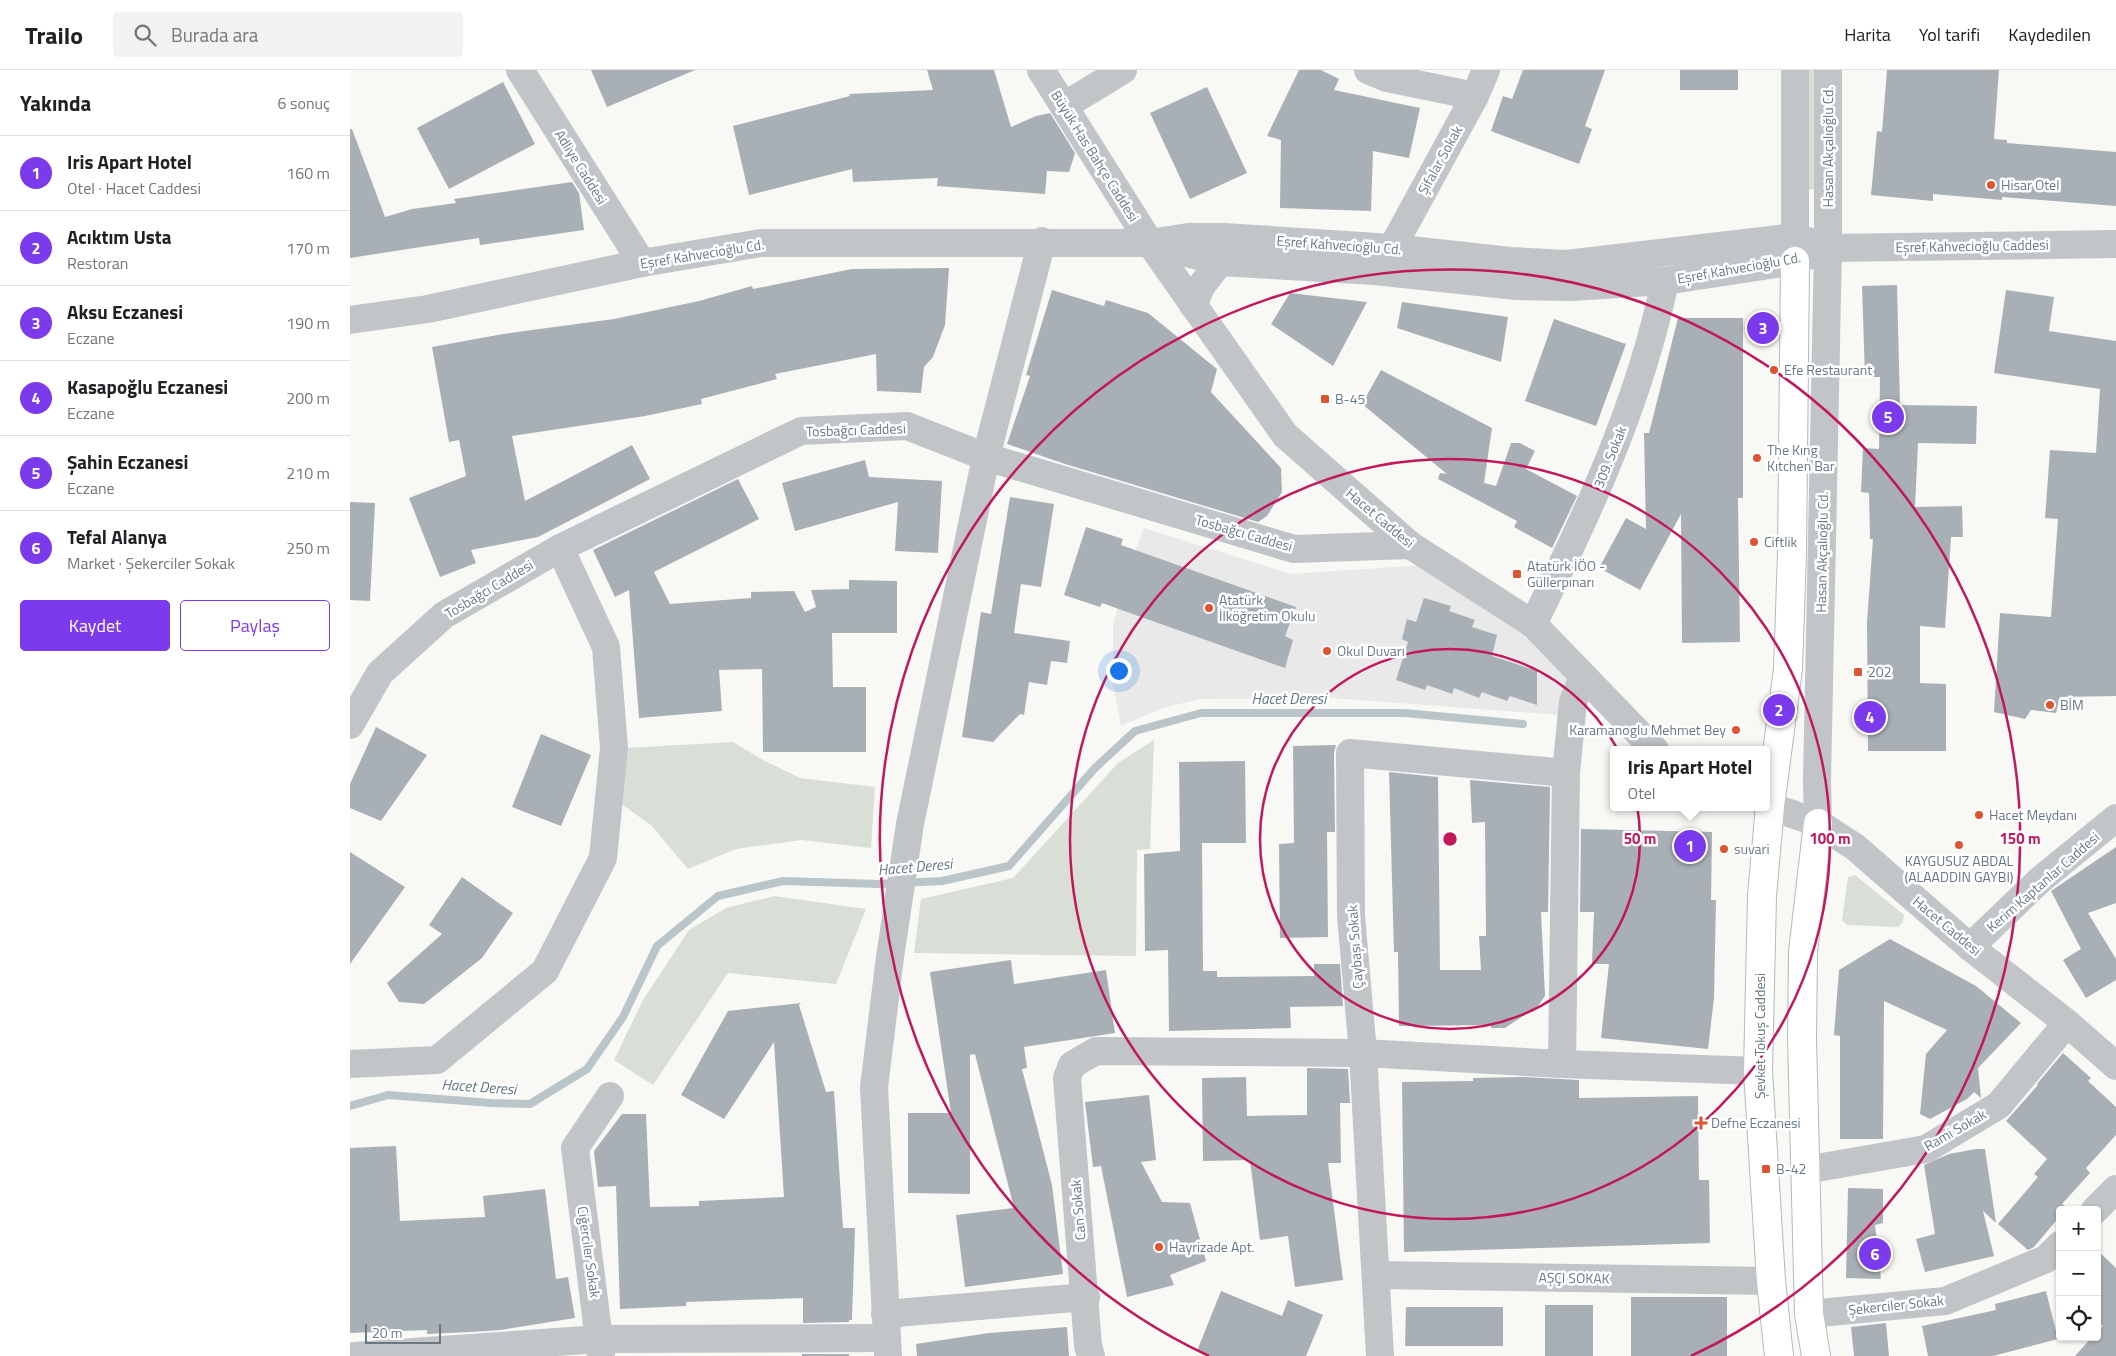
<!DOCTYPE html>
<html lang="tr">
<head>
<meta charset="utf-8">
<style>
	body { margin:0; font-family:"Titillium Web",sans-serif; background:#f2f2f2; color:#202124 }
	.controls { position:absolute; right:15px; bottom:15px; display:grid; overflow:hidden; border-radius:5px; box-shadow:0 1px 4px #0004 }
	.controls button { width:45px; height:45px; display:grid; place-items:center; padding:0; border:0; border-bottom:1px solid #e0e0e0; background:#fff; color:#202124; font:25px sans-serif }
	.scale { position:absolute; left:15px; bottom:12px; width:76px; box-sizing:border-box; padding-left:5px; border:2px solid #687985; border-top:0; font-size:14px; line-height:18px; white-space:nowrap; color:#687985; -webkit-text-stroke:4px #fff; paint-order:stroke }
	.you { position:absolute; left:768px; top:600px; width:18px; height:18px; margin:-12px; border:4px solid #fff; border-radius:50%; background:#1a73e8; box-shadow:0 0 0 8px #1a73e833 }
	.badge { display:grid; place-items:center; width:32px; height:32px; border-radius:50%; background:#7c3aed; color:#fff; font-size:16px; font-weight:700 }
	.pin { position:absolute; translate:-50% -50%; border:2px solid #fff; box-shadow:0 1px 5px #0006 }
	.popup { position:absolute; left:1260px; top:676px; width:160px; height:65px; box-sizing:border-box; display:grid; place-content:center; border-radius:5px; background:#fff; filter:drop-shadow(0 1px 4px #0005); font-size:16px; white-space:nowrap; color:#757577 }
	.popup b { font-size:19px; color:#202124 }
	.popup::after { content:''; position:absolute; left:50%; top:100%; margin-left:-10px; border:10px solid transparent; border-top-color:#fff }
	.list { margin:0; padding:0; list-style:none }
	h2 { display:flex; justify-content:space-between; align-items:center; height:65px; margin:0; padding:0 20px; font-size:21px }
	h2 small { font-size:16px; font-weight:400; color:#757577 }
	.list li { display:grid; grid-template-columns:32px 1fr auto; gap:15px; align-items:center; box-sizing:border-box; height:75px; padding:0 20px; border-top:1px solid #e0e0e0 }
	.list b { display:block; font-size:19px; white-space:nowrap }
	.list p { margin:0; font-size:16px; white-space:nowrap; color:#757577 }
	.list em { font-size:16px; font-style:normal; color:#757577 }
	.actions { display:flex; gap:10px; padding:15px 20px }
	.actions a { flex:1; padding:11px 0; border:1px solid #7c3aed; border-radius:5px; text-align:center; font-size:18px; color:#7c3aed }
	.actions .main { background:#7c3aed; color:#fff }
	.icon { flex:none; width:28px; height:28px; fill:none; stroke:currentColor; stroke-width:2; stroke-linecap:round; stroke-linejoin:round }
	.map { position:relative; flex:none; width:1766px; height:1286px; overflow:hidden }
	header { display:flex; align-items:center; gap:30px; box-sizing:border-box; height:70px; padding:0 25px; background:#fff; border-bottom:1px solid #e0e0e0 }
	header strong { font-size:24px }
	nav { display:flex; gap:28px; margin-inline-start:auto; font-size:18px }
	.search { width:350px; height:45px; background:#f2f2f2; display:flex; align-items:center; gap:12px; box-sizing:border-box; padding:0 18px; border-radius:5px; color:#757577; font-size:19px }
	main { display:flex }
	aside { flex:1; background:#fff }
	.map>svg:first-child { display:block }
	.built { fill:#e8e9e8 }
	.green { fill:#d9ded6 }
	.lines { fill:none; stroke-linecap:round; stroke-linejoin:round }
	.stream { stroke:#bac5c9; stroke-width:8 }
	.building { fill:#a8b0b6 }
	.major-casing { stroke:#b4b9bc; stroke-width:30 }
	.minor { stroke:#c1c5c8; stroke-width:28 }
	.major { stroke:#fff; stroke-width:28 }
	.ring { fill:none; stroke:#c2185b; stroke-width:2.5 }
	.poi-dot { fill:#dc5430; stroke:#fff; stroke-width:2 }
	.labels { text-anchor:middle; stroke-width:5; stroke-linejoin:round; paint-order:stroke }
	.street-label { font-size:14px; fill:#687985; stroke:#fff }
	.poi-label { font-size:14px; fill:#687985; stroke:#fff; text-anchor:start }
	.water-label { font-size:15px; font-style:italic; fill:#637980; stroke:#fff }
	.centre { fill:#c2185b; stroke:#fff; stroke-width:2.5 }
	.ring-label { font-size:15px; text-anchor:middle; font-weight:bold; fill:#c2185b; stroke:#fff; stroke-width:5; stroke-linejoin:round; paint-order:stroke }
</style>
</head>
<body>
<header>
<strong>Trailo</strong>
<div class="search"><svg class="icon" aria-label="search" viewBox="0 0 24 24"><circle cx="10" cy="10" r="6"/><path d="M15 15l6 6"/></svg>Burada ara</div>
<nav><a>Harita</a><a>Yol tarifi</a><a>Kaydedilen</a></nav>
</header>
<main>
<aside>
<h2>Yakında<small>6 sonuç</small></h2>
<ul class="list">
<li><span class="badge">1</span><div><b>Iris Apart Hotel</b><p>Otel · Hacet Caddesi</p></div><em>160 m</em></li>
<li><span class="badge">2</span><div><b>Acıktım Usta</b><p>Restoran</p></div><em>170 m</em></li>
<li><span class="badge">3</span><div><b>Aksu Eczanesi</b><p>Eczane</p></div><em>190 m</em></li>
<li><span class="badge">4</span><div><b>Kasapoğlu Eczanesi</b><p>Eczane</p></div><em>200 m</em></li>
<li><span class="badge">5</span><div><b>Şahin Eczanesi</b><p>Eczane</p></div><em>210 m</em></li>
<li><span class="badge">6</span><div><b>Tefal Alanya</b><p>Market · Şekerciler Sokak</p></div><em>250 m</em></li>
</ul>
<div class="actions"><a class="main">Kaydet</a><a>Paylaş</a></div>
</aside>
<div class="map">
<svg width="1766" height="1286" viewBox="0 0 1766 1286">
	<rect width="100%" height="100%" fill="#f8f8f5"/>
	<!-- built -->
	<path class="built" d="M794 458 941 504 1075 495 1154 548 1220 606 1210 645 981 628 850 629 813 638 771 656 763 612V556L776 506Z"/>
	<!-- green -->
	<g class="green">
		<path d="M1458 0H1469V118L1458 120Z"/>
		<path d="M804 670 800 779 787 780 786 886 564 883 571 829 663 808 768 693Z"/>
		<path d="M383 672 413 690 450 708 525 717 521 778 451 770 386 779 338 799 302 756 270 733 275 678Z"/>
		<path d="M1505 805 1554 845 1553 852 1548 857 1497 855 1492 850 1498 807Z"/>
		<path d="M424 826 516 839 486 914 378 903 303 1015 264 990 293 930 339 860 376 838Z"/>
	</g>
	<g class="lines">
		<!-- stream -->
		<path class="stream" d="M0 1036 38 1025 141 1033 180 1034 237 999 273 947 307 876 368 826 433 811 529 814 592 811 659 796 745 698 785 661 851 643H1055L1173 654"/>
	</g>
	<!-- building -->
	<g class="building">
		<path d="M241 0H345L257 37Z"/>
		<path d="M577 0H644L661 57 686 46 700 43 725 83 719 102 697 101 695 124 587 116 588 108 503 112 502 99 399 125 383 56 500 26 499 24 583 20Z"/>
		<path d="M949 0H971L989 9 984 20 1070 38 1059 88 1023 81 1021 141 930 138 931 70 917 66Z"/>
		<path d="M1173 0H1255L1235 56 1242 59 1229 94 1141 61 1153 26 1162 29Z"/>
		<rect x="1330" y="0" width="58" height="20"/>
		<path d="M1537 0H1649L1644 69 1657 70V73L1766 82V136L1652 127V130L1583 124V131L1521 125 1527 61 1532 62Z"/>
		<path d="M153 12 185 74 99 119 67 58Z"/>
		<path d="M857 17 897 103 840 129 800 43Z"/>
		<path d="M0 59H2L35 147 62 139 106 133 104 129 222 112 229 123 234 160 130 175 129 168 0 188Z"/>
		<path d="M599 198 595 255 583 287 574 297 571 323 527 321 526 284 425 304 427 309 351 329 352 334 295 346 162 366 175 431 282 375 300 409 188 467 121 480 126 493 90 507 59 428 116 406 109 370 99 372 82 277 153 264 264 249 349 231 402 216 403 219 502 199Z"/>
		<path d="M1547 215 1550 335 1627 336 1626 374 1568 373 1565 437 1612 436 1613 467H1601L1595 558 1570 556V613L1596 614V681H1518L1517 552 1523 469H1520L1519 423 1511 422 1513 378 1529 379 1530 307H1515L1512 216Z"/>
		<path d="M702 220 754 236 756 230 798 243 867 299 861 322 931 398 932 422 917 446 908 452 712 393 657 374 680 306 676 305Z"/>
		<path d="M1656 220 1704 227 1699 261 1766 271V626L1710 627 1706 643 1681 640 1675 649 1644 642 1650 543 1701 547 1708 449 1695 448 1700 380 1746 383 1750 319 1644 303Z"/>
		<path d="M940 223 1017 232 983 296 921 254Z"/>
		<path d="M1052 232 1158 247 1151 292 1047 258Z"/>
		<path d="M1328 248H1393V428H1388L1390 572 1332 573 1331 444 1290 520 1249 498 1276 448 1296 459 1294 363H1299Z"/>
		<path d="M1204 249 1276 274 1246 356 1175 331Z"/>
		<path d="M1031 300 1142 358 1134 413 1146 416 1161 373H1170L1185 381 1176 399 1227 426 1202 478 1164 457 1167 451 1088 409 1090 403 1097 404 1012 334Z"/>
		<path d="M515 390 519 407 592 411 588 483 545 481 548 432 445 461 432 413Z"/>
		<path d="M388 409 409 449 304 502 320 534 401 528V522L444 521 455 542 466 537 461 520 499 519V510L547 511V563H482L483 617H516V682H413L412 599 369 600 372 641 289 648 279 520 265 527 243 480Z"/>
		<path d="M660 427 704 434 691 517 671 514 664 563 720 571 717 593 701 591 697 615 679 612 674 645 670 644 643 672 612 667 631 542 641 544Z"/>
		<path d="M0 432 25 433 20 531 0 530Z"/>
		<path d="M736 457 773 469 771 475 946 537 935 566 943 570 935 598 752 533 750 537 714 525Z"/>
		<path d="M1074 528 1101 536 1099 541 1125 550 1122 557 1147 565 1142 586 1187 601V635L1160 626 1157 631 1132 622 1129 628 1104 618 1102 624 1077 615 1075 620 1046 610 1058 572 1052 569 1057 549 1066 552Z"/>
		<path d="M26 657 77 685 31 751 0 738V714Z"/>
		<path d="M191 664 241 685 211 756 162 737Z"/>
		<path d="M986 675 984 683 985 762H977L978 867 930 868 929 774 944 773 943 676Z"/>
		<path d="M895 691 896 773H852L853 901H867V907L964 906V894H990L993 936 940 937 941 958 819 961 818 880 795 881 794 784 830 781 829 692Z"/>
		<path d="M1039 702 1088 707 1090 900H1131L1129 866H1136L1135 752 1122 753 1120 710 1200 717 1198 842H1191L1195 926 1188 936 1155 958H1141V955L1049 956 1048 882H1044Z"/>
		<path d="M1231 759 1362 762 1361 830H1366L1364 928 1358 979 1251 968 1259 894H1242L1244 842H1230Z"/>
		<path d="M1766 777V833L1738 843 1766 889V910L1736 928 1713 890 1731 879 1701 821Z"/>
		<path d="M0 782 55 817 0 894Z"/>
		<path d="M112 807 163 843 132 888 74 934 49 932 37 913 92 864 79 855Z"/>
		<path d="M1540 869 1626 916 1671 953 1628 998 1631 1028 1624 1022 1617 1029 1580 1049 1570 1044 1576 984 1597 960 1534 931 1533 1069H1490V966L1484 965 1489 900Z"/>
		<path d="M661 890 664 914 756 900 765 963 674 977 677 998 672 999 702 1115 713 1204 615 1217 606 1145 664 1138 625 984 620 985V1124L558 1123V1043H601L580 902Z"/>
		<path d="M451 933 449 935 476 1022 484 1021 493 1158H505L502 1250H499V1252L453 1253V1228L336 1232V1236L270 1239 266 1116 248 1117 244 1081 272 1044H296L300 1137 349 1136V1131L434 1127 424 972 374 1049 331 1025 378 941Z"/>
		<path d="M1713 983 1741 1008 1738 1011 1766 1037V1065L1736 1098 1740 1103 1712 1134 1717 1138 1710 1140V1146L1684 1177 1678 1180 1648 1154 1688 1107 1684 1104 1697 1089 1656 1051 1688 1015 1687 1014Z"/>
		<path d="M957 998 998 999 1000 1033H990L991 1093H978L993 1210 945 1217 938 1166 910 1170 900 1090 853 1091 852 1008 896 1007 897 1046 957 1045Z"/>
		<path d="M1172 1007 1229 1010V1028L1348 1026 1349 1110H1359L1360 1173 1054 1182 1052 1012 1123 1011V1008Z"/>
		<path d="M799 1025 806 1090 791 1092 812 1132 840 1133 856 1191 820 1205 824 1215 777 1227 751 1096 743 1097 735 1032Z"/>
		<path d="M46 1076 50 1151 135 1147 133 1126 195 1119 206 1209 218 1207 225 1248 151 1260 120 1262 77 1264V1260L0 1263V1078Z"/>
		<path d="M1626 1079H1635L1646 1153 1633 1141 1644 1186 1575 1202 1566 1169 1585 1164 1574 1095 1599 1084Z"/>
		<path d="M1498 1118 1533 1119V1153L1525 1155 1531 1209 1496 1208Z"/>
		<path d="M1747 1180 1766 1198V1286H1725L1742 1267H1747V1262L1753 1256 1747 1251Z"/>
		<path d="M871 1221 932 1246 938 1230 973 1245 956 1286H858L847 1281Z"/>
		<path d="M1696 1221 1708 1269 1643 1286H1578L1572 1256 1646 1240 1645 1234Z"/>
		<rect x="1281" y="1227" width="96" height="59"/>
		<rect x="1195" y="1235" width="48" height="51"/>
		<path d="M1056 1237H1153V1276H1055Z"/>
		<path d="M1536 1253 1539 1286H1504L1501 1257Z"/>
		<path d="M717 1257 719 1286H567L566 1274 639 1263Z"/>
		<rect x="452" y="1284" width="47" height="2"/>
	</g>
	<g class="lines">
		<defs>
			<g id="major">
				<path d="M1429 1286 1421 1211 1408 1001 1412 826 1420 736 1438 599 1442 483 1445 191"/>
				<path d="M1466 1286 1459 1244 1452 969 1453 882 1468 753"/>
			</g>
		</defs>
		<!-- major casing -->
		<use href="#major" class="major-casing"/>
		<!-- minor -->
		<g class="minor">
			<path d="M170 0 292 193"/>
			<path d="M691 0 800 173 935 365 1060 475 1183 554 1305 680"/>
			<path d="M1018 0 1037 8 1125 26"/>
			<path d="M1445 0V186"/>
			<path d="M714 36 773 0"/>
			<path d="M808 175 870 192 1025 201 1166 216 1222 217 1315 211 1445 191 1466 183"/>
			<path d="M1042 178 1125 26 1136 0"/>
			<path d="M843 235 852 215 870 192"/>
			<path d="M0 250 78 239 292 193 411 173H800L838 167H874L1042 178 1160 191 1216 194 1446 167 1478 178 1766 174"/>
			<path d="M1183 554C1238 444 1290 332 1315 211"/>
			<path d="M0 655 30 603 94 545 210 478 451 361 557 356 636 387 944 479 1060 475"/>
			<path d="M1416 735 1468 753 1505 777 1620 877 1717 953 1766 996"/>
			<path d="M1468 753 1467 710 1478 178V0"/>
			<path d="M1620 877 1690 810 1766 748"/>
			<path d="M0 994 87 990 195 901 253 788 264 678 256 577 210 478"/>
			<path d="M1212 994 1216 703 1223 632 1233 607"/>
			<path d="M1455 1100 1576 1079 1649 1035 1717 953"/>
			<path d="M1745 1140 1766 1119"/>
			<path d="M1027 1205 1421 1211"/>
			<path d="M535 1244 736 1227"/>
			<path d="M1459 1244 1595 1231 1696 1189 1710 1175"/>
			<path d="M4 1286 250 1269 536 1268"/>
			<path d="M251 1286 225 1078 260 1026"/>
			<path d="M538 1286 524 1017 540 887 560 754 636 387 692 171"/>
			<path d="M741 1286 738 1276 717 1008 722 995 746 981 1013 983 1212 994 1408 1001"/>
			<path d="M1030 1286 1013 983 1001 846 1000 683 1216 703"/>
		</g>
		<!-- major -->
		<use href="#major" class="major"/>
	</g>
	<!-- distance rings -->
	<g class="ring">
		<circle cx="1100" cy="769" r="190"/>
		<circle cx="1100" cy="769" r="380"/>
		<path d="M859 1286A570 570 0 1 1 1341 1286"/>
	</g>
	<!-- markers -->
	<g class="poi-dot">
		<circle cx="1641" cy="115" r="5"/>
		<circle cx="1424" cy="300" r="5"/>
		<rect x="970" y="324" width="10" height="10" rx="2.5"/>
		<circle cx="1407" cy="388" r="5"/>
		<circle cx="1404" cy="472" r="5"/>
		<rect x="1162" y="499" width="10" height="10" rx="2.5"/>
		<circle cx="859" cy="538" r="5"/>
		<circle cx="977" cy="581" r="5"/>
		<rect x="1503" y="597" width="10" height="10" rx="2.5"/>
		<circle cx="1700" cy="635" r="5"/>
		<circle cx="1386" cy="660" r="5"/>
		<circle cx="1629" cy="745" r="5"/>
		<circle cx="1609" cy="775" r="5"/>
		<circle cx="1374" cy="779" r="5"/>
		<path d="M1348.5 1045.5h5v5h5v5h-5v5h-5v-5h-5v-5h5z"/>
		<rect x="1411" y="1094" width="10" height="10" rx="2.5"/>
		<circle cx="809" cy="1177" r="5"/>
	</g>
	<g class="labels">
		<!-- street labels -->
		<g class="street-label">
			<text transform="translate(1478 77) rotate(-90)" y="5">Hasan Akçalıoğlu Cd.</text>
			<text transform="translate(745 86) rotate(58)" y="5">Büyük Has Bahçe Caddesi</text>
			<text transform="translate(1090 90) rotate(-61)" y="5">Şifalar Sokak</text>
			<text transform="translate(231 97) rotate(58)" y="5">Adliye Caddesi</text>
			<text transform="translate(989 175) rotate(4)" y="5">Eşref Kahvecioğlu Cd.</text>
			<text transform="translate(1622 176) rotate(-1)" y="5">Eşref Kahvecioğlu Caddesi</text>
			<text transform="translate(352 184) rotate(-9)" y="5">Eşref Kahvecioğlu Cd.</text>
			<text transform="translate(1389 198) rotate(-10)" y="5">Eşref Kahvecioğlu Cd.</text>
			<text transform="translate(506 360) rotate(-2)" y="5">Tosbağcı Caddesi</text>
			<text transform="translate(1260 387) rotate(-68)" y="5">309. Sokak</text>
			<text transform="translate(1030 448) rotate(40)" y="5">Hacet Caddesi</text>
			<text transform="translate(894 463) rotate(16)" y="5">Tosbağcı Caddesi</text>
			<text transform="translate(1472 482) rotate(-89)" y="5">Hasan Akçalıoğlu Cd.</text>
			<text transform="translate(139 519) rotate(-31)" y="5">Tosbağcı Caddesi</text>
			<text transform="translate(1693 812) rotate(-41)" y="5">Kerim Kaptanlar Caddesi</text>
			<text transform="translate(1597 856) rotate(40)" y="5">Hacet Caddesi</text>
			<text transform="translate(1005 877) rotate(-94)" y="5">Çaybaşı Sokak</text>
			<text transform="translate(1410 966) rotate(-90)" y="5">Şevket Tokuş Caddesi</text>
			<text transform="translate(1605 1060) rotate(-30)" y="5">Rami Sokak</text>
			<text transform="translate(728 1140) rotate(-95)" y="5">Can Sokak</text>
			<text transform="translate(239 1182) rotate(82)" y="5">Ciğerciler Sokak</text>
			<text transform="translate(1224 1208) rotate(1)" y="5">AŞÇI SOKAK</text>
			<text transform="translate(1546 1235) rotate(-6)" y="5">Şekerciler Sokak</text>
		</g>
		<!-- poi labels -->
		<g class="poi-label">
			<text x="1651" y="120">Hisar Otel</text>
			<text x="1434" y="305">Efe Restaurant</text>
			<text x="985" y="334">B-45</text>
			<text x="1417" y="385">The Kıng<tspan x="1417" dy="16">Kıtchen Bar</tspan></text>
			<text x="1414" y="477">Ciftlik</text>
			<text x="1177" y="501">Atatürk İÖO -<tspan x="1177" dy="16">Güllerpınarı</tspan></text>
			<text x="869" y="535">Atatürk<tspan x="869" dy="16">İlköğretim Okulu</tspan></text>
			<text x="987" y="586">Okul Duvarı</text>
			<text x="1518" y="607">202</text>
			<text x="1710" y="640">BİM</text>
			<text x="1376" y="665" text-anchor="end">Karamanoglu Mehmet Bey</text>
			<text x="1639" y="750">Hacet Meydanı</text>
			<text x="1384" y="784">suvari</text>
			<text x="1609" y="796" text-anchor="middle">KAYGUSUZ ABDAL<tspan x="1609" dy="16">(ALAADDIN GAYBI)</tspan></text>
			<text x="1361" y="1058">Defne Eczanesi</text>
			<text x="1426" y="1104">B-42</text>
			<text x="819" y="1182">Hayrizade Apt.</text>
		</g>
		<!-- water labels -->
		<g class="water-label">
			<text x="939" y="634">Hacet Deresi</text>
			<text transform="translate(565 797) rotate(-5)" y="5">Hacet Deresi</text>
			<text transform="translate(129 1017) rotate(4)" y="5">Hacet Deresi</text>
		</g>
	</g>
	<circle cx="1100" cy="769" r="8" class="centre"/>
	<g class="ring-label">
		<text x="1290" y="774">50 m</text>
		<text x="1480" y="774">100 m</text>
		<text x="1670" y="774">150 m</text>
	</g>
</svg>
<div class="controls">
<button>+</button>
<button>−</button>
<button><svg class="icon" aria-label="locate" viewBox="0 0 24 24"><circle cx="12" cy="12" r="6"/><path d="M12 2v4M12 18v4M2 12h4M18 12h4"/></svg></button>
</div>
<div class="scale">20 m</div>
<div class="you"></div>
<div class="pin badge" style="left:1340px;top:776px">1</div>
<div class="popup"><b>Iris Apart Hotel</b>Otel</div>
<div class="pin badge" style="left:1429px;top:640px">2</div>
<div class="pin badge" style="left:1413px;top:258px">3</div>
<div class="pin badge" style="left:1520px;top:647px">4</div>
<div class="pin badge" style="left:1538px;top:347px">5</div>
<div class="pin badge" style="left:1525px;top:1184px">6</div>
</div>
</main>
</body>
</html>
